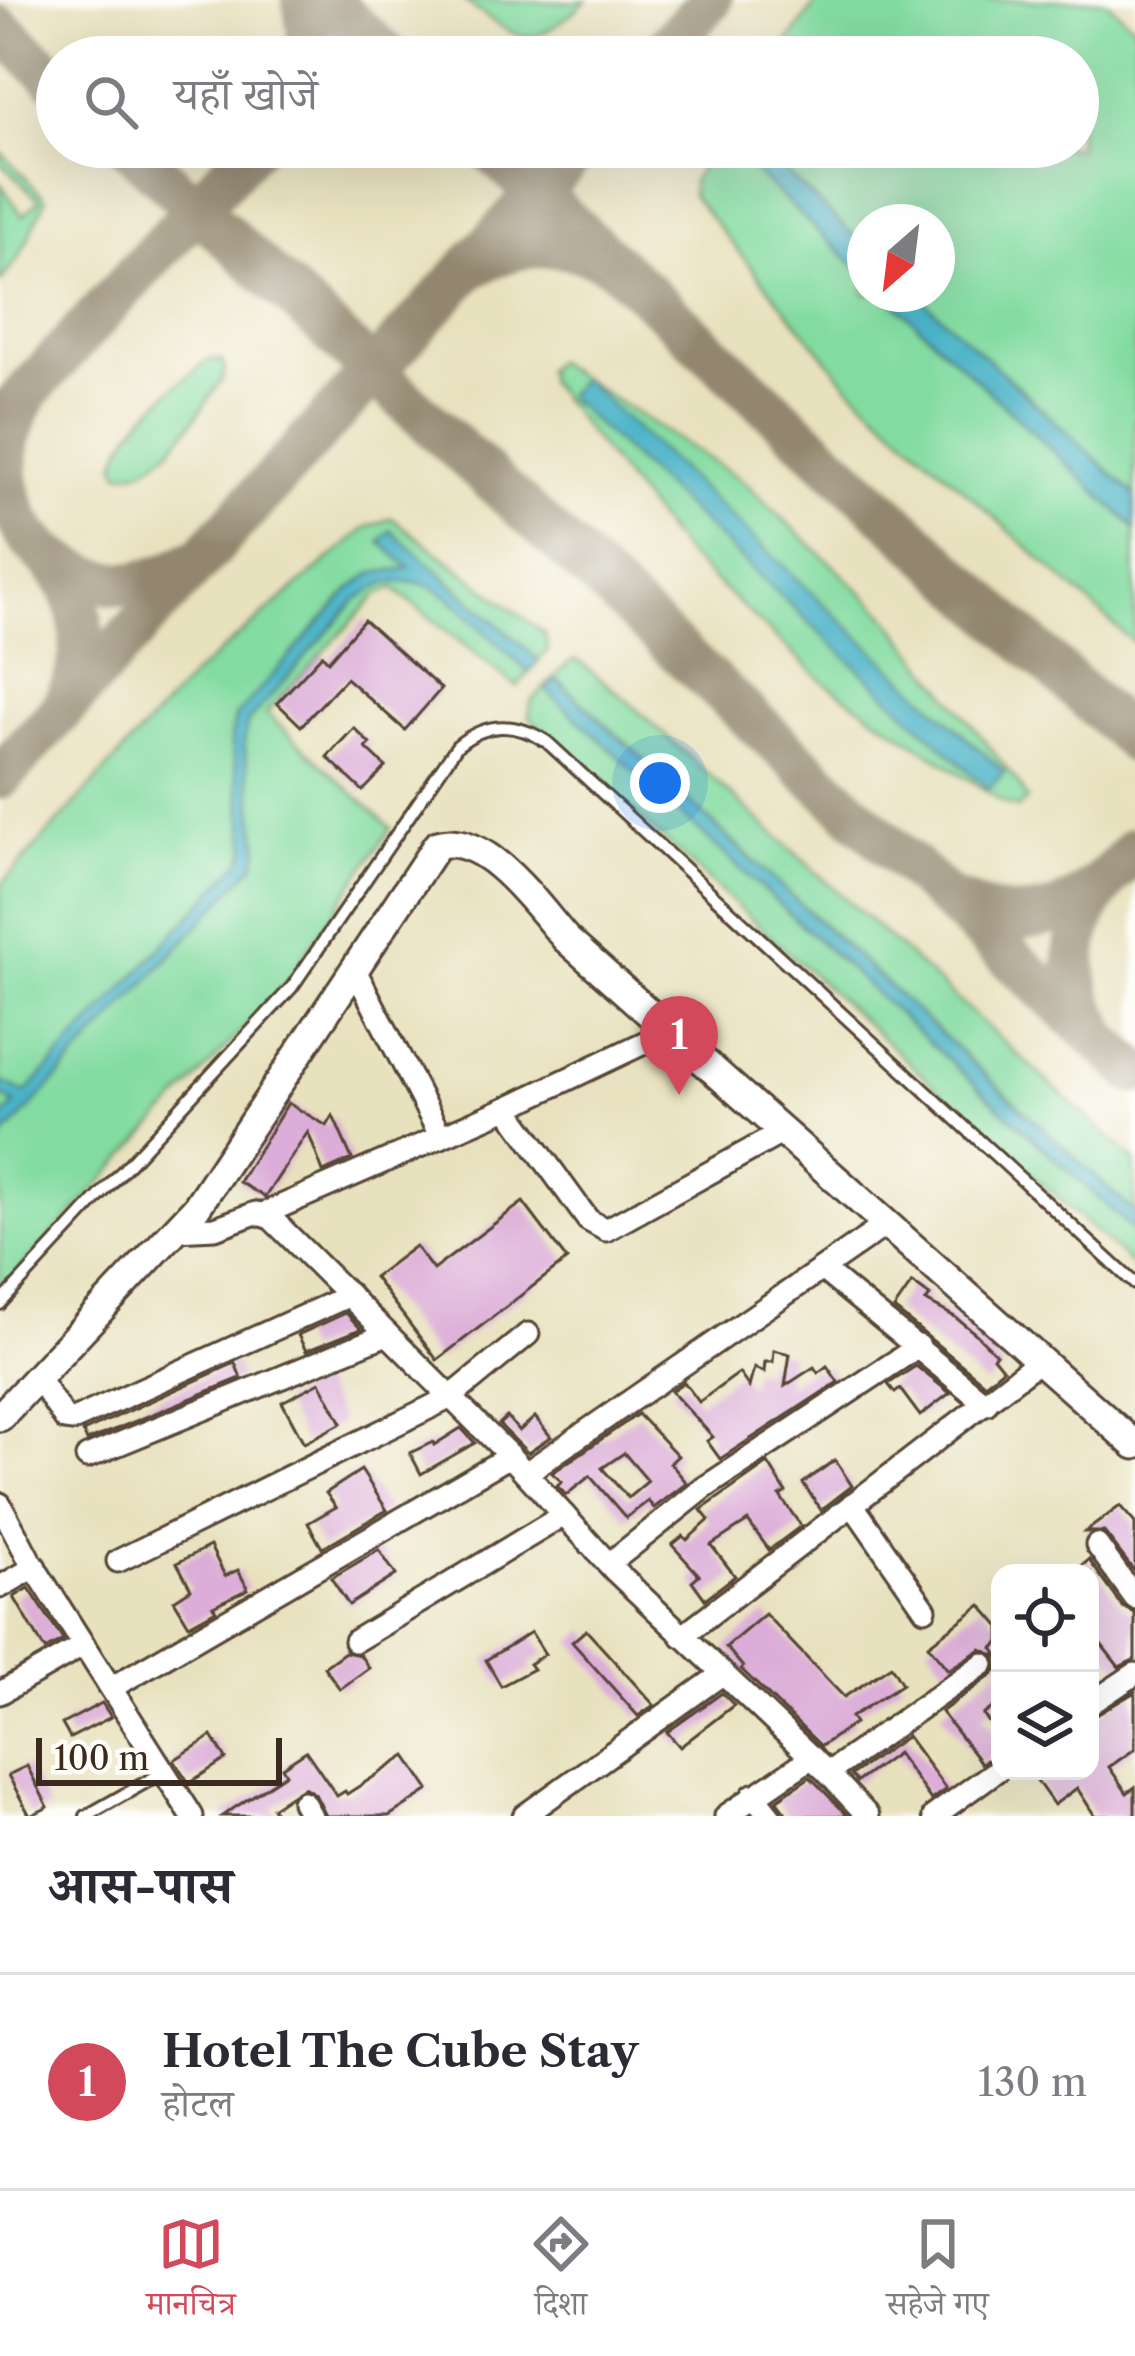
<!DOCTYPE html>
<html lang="hi">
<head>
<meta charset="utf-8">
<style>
	body { margin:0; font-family:"Libre Caslon Text","Noto Serif Devanagari",serif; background:#f7f7f7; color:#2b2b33 }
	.controls { position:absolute; right:36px; bottom:36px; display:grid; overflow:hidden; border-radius:24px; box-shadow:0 12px 48px #0002 }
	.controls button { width:108px; height:108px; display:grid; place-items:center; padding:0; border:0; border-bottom:3px solid #e1e1e2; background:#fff; color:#2b2b33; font:60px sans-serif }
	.compass { position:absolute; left:847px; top:204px; width:108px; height:108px; border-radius:50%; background:#fff; box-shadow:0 12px 48px #0002; rotate:208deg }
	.scale { position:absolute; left:36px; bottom:30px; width:246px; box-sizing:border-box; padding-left:12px; border:6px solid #3b2a1e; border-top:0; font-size:33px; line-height:42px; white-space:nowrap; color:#3b2a1e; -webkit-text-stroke:9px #fdfcf7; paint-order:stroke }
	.you { position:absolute; left:660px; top:783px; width:42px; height:42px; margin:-30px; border:9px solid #fff; border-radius:50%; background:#1a73e8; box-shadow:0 0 0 18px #1a73e833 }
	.badge { display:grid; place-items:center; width:78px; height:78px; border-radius:50%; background:#d1495b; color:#fff; font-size:39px; font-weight:700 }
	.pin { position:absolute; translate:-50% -99px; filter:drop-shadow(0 3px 6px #0008) }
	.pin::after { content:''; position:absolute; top:63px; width:42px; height:36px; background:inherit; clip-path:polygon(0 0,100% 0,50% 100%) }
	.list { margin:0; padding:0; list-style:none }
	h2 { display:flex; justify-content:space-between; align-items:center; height:156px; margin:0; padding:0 48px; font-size:51px }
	h2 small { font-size:39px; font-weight:400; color:#7c7c81 }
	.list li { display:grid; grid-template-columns:78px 1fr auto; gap:36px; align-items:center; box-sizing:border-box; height:216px; padding:0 48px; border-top:3px solid #e1e1e2 }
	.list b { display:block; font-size:45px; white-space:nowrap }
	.list p { margin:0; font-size:39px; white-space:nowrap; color:#7c7c81 }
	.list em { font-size:39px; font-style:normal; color:#7c7c81 }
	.icon { flex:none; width:66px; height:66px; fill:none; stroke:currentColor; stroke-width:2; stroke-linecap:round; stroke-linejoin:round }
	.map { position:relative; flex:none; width:1135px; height:1816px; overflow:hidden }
	.search { position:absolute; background:#fff; box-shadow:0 12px 48px #0002; left:36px; right:36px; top:36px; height:132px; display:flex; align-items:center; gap:30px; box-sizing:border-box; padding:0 42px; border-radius:66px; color:#7c7c81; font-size:45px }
	.sheet { height:372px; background:#fff }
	nav { display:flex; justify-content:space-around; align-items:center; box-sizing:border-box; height:168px; border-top:3px solid #e1e1e2; background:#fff; font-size:33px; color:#7c7c81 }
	nav a { display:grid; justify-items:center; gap:6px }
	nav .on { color:#d1495b }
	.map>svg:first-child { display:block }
	.green { fill:#82dba0; stroke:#5e825f; stroke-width:3; fill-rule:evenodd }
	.water { fill:#4ab3c8; stroke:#426e73; stroke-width:3 }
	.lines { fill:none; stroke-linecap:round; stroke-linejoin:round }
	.taxiway { stroke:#92866e; stroke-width:45 }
	.building { fill:#dcadd8; fill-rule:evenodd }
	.lane-casing { stroke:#554536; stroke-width:16 }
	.street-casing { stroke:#554536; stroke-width:27 }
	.secondary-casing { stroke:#554536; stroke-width:33 }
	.lane { stroke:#fff; stroke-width:10 }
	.street { stroke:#fff; stroke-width:21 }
	.secondary { stroke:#fff; stroke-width:27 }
</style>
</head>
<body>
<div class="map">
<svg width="1135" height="1816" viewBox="0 0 1135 1816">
	<rect width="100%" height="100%" fill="#fdfcf7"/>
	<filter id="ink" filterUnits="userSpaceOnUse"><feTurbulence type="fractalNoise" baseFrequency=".00833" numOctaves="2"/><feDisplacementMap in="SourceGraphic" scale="24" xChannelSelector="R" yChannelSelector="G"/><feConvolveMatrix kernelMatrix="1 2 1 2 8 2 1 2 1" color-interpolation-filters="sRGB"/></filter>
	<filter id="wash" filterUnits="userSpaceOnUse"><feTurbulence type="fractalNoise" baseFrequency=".004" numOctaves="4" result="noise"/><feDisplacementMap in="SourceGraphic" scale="48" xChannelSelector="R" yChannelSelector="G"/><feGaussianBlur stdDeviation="2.7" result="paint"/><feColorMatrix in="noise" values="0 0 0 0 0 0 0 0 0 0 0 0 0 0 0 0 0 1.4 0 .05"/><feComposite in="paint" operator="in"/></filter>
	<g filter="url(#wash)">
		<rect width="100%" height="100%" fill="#e8e1be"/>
		<!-- green -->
		<g class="green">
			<path d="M463 0 570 2 587 0C527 53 524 43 463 0Z"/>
			<path d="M818 0H1105L1135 27V495L917 294H937V222H865V246L758 147H1078V57H778Z"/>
			<path d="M714 147H728L865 275V294H885L1135 528V644L850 387 692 195V181Z"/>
			<path d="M0 151 46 199 20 256 0 282V183L23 216 39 200 0 162Z"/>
			<path d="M214 359 222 361 225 369 222 379C199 411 165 476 120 473L116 464C128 421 172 391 205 362Z"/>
			<path d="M554 361 743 481 885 614 1021 787 1027 800 1018 808 1004 803 824 682 685 554 549 383 545 370ZM581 379 1004 772 989 789 567 396Z"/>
			<path d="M392 518 545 634 548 650 517 687 393 588 377 595 266 713 391 828 284 985 0 1292V886L193 675 367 527Z"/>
			<path d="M577 660 623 697 1135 1161V1213L557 679 546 689 1135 1232V1268L529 717 531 702 569 662Z"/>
		</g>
		<!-- water -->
		<g class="water">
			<path d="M728 147H758L865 246V275Z"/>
			<path d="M885 294H917L1135 495V528Z"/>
			<path d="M582 378 1004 772 988 789 566 396Z"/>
			<path d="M391 530 539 660 528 672 448 597 432 587 416 582 385 583 357 599 247 723 244 743 259 849 255 864 0 1141V1121L15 1104 0 1095V1081L26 1093 242 860 247 847 231 738 235 717 350 589 372 573 409 568 380 542Z"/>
			<path d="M556 679 1135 1213V1232L546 690Z"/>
		</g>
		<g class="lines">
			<!-- taxiway -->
			<g class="taxiway">
				<path d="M304 0 309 29V57"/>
				<path d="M326 0 389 57"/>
				<path d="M0 28 57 80"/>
				<path d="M659 57 710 0"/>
				<path d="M130 147 1135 1072"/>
				<path d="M487 147 1135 742"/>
				<path d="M476 265C518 240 565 239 608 261"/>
				<path d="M24 400C0 440 0 493 26 533 35 545 47 555 57 568 87 606 90 659 66 700"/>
				<path d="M0 422 253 147"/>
				<path d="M52 558C99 590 141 593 190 563"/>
				<path d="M0 777 580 147"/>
				<path d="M961 904C1039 937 1084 907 1135 849"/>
				<path d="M1094 1027C1066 981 1070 927 1103 885"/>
			</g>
		</g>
		<g id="blocks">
			<!-- building -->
			<g class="building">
				<path d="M364 620 441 689 405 730 346 678 301 726 277 703 322 655 328 661Z"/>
				<path d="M354 728 370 744 366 748 386 767 363 791 327 757Z"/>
				<path d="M288 1103 327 1126 333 1116 352 1159 323 1172 308 1132 265 1197 239 1182Z"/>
				<path d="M523 1202 567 1260 437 1360 374 1277 415 1246 433 1270Z"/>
				<path d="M912 1283 930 1296 926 1301 955 1317 976 1334 996 1354 993 1357 1003 1369 985 1384 894 1309Z"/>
				<path d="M346 1313 361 1329 306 1351 298 1335Z"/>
				<path d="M774 1350 790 1354 785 1386 814 1367 818 1373 827 1366 838 1382 720 1459 707 1441 713 1437 671 1391 684 1382 699 1402 739 1373 749 1387 754 1368 764 1372 765 1362H773Z"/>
				<path d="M235 1363 241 1378 87 1441 83 1432Z"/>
				<path d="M916 1366 950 1393 920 1416 900 1389 895 1393 888 1384Z"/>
				<path d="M320 1382 342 1423 304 1443 282 1402Z"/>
				<path d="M638 1414 678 1456 670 1463 687 1483 654 1508 648 1501 626 1518 590 1476 566 1495 557 1486 562 1482 552 1473ZM624 1453 648 1481 628 1498 602 1468Z"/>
				<path d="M507 1417 519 1431 535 1417 551 1437 528 1453 499 1424Z"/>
				<path d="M461 1428 475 1443 421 1474 410 1453 433 1442 434 1445Z"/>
				<path d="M835 1460 852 1486 821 1510 803 1483Z"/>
				<path d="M768 1463 786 1492 780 1496 801 1526 769 1550 748 1521 711 1545 735 1576 705 1599 692 1581 699 1575 672 1545 683 1536 687 1540 709 1520 701 1510Z"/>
				<path d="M361 1470 387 1510 322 1548 308 1523 336 1507 326 1493Z"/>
				<path d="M1120 1506 1135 1523V1572L1104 1532H1085Z"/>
				<path d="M210 1546 225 1576 238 1570 248 1589 213 1606 216 1610 189 1625 174 1600 191 1589 177 1563Z"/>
				<path d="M379 1550 396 1575 349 1605 331 1578Z"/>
				<path d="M1089 1560 1123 1607 1135 1613V1659L1119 1667 1090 1630V1573H1073Z"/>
				<path d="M29 1588 63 1640 45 1650 14 1597Z"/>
				<path d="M981 1605 1000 1627V1642L993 1648 1000 1658V1702L983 1715 1000 1736V1753L981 1763 941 1712 992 1675 997 1669 996 1656 981 1649 948 1670 928 1645Z"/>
				<path d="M765 1614 844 1697 891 1666 902 1684 851 1717 855 1723 821 1746 741 1669 743 1667 726 1647Z"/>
				<path d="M586 1630 654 1705 638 1716 572 1642Z"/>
				<path d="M531 1632 545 1654 529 1664 533 1669 501 1686 486 1660Z"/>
				<path d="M345 1652 360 1655 369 1668 340 1689 324 1667Z"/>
				<path d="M1135 1692V1749L1109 1767 1127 1793 1135 1787V1816H1095L1077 1788 1054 1805 1030 1771H1090V1719Z"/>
				<path d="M722 1693 734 1705 680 1747 667 1732Z"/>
				<path d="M102 1703 111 1717 70 1738 62 1724Z"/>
				<path d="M212 1736 226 1759 189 1783 174 1760Z"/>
				<path d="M907 1736 946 1789 931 1800 897 1753 857 1782 851 1775Z"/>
				<path d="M306 1751 337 1796 345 1791 347 1794 406 1756 429 1790 389 1816H326L315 1794 304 1787 272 1808 277 1816H222L286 1774 282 1767Z"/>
				<path d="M27 1766 48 1807 30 1816 8 1775Z"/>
				<path d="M810 1777 817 1784 848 1816H788L776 1800Z"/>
			</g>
		</g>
	</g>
	<g filter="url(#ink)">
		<use href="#blocks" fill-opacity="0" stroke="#554536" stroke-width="3"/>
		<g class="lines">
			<defs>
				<g id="lane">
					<path d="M0 1304 292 987 457 746C486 722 515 721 547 742L1135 1284"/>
					<path d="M86 1816 164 1772"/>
				</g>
				<g id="street">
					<path d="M355 970 441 1137"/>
					<path d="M507 1108 588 1220 606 1230 783 1132"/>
					<path d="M263 1214 507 1108 669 1031"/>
					<path d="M175 1230 215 1228 256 1213 271 1218 510 1456 615 1571 828 1773 868 1816"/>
					<path d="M823 1270 986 1404"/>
					<path d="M37 1377 65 1419 73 1420 350 1295"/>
					<path d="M87 1457 387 1334"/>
					<path d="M526 1473 887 1224"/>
					<path d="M0 1504 29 1559 192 1816"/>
					<path d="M852 1504 925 1609"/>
					<path d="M1097 1545 1135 1598"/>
					<path d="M118 1561 451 1397 528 1334"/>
					<path d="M609 1564 704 1488 919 1346"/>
					<path d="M0 1587 35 1567"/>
					<path d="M682 1636 1040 1360"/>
					<path d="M355 1641 564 1515"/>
					<path d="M111 1688 510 1456"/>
					<path d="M0 1693 84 1645"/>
					<path d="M1090 1704 1135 1674"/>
					<path d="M828 1773 983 1664"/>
					<path d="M753 1795 770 1816"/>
					<path d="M303 1802 311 1816"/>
					<path d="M524 1816 722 1674"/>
					<path d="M726 1816 812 1757"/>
					<path d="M934 1816 1000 1768"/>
				</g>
				<path id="secondary" d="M0 1417 196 1208 437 845C485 830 537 906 566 939L1135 1445"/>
			</defs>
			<!-- lane casing -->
			<use href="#lane" class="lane-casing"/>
			<!-- street casing -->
			<use href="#street" class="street-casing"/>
			<!-- secondary casing -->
			<use href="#secondary" class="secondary-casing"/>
			<!-- lane -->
			<use href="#lane" class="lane"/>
			<!-- street -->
			<use href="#street" class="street"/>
			<!-- secondary -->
			<use href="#secondary" class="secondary"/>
		</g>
	</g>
</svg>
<div class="controls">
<button><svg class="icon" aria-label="locate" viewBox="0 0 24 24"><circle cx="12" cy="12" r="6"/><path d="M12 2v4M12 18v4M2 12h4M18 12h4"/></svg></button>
<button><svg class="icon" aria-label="layers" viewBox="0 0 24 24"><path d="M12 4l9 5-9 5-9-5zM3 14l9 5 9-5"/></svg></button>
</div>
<svg class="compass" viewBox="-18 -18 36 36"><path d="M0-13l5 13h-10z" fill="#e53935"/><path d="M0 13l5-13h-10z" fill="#7c7c81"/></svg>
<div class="scale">100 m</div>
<div class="you"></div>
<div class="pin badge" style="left:679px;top:1095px">1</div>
<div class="search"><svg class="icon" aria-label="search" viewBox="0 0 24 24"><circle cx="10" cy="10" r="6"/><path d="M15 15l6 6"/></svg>यहाँ खोजें</div>
</div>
<section class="sheet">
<h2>आस-पास<small></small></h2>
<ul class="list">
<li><span class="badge">1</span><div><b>Hotel The Cube Stay</b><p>होटल</p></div><em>130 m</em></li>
</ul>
</section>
<nav>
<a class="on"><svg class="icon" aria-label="map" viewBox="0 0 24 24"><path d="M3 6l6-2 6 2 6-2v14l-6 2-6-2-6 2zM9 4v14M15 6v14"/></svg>मानचित्र</a>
<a><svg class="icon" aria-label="directions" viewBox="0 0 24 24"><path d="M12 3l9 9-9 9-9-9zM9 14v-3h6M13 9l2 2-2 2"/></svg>दिशा</a>
<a><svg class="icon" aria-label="saved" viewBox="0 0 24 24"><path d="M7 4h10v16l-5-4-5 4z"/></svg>सहेजे गए</a>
</nav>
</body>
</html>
